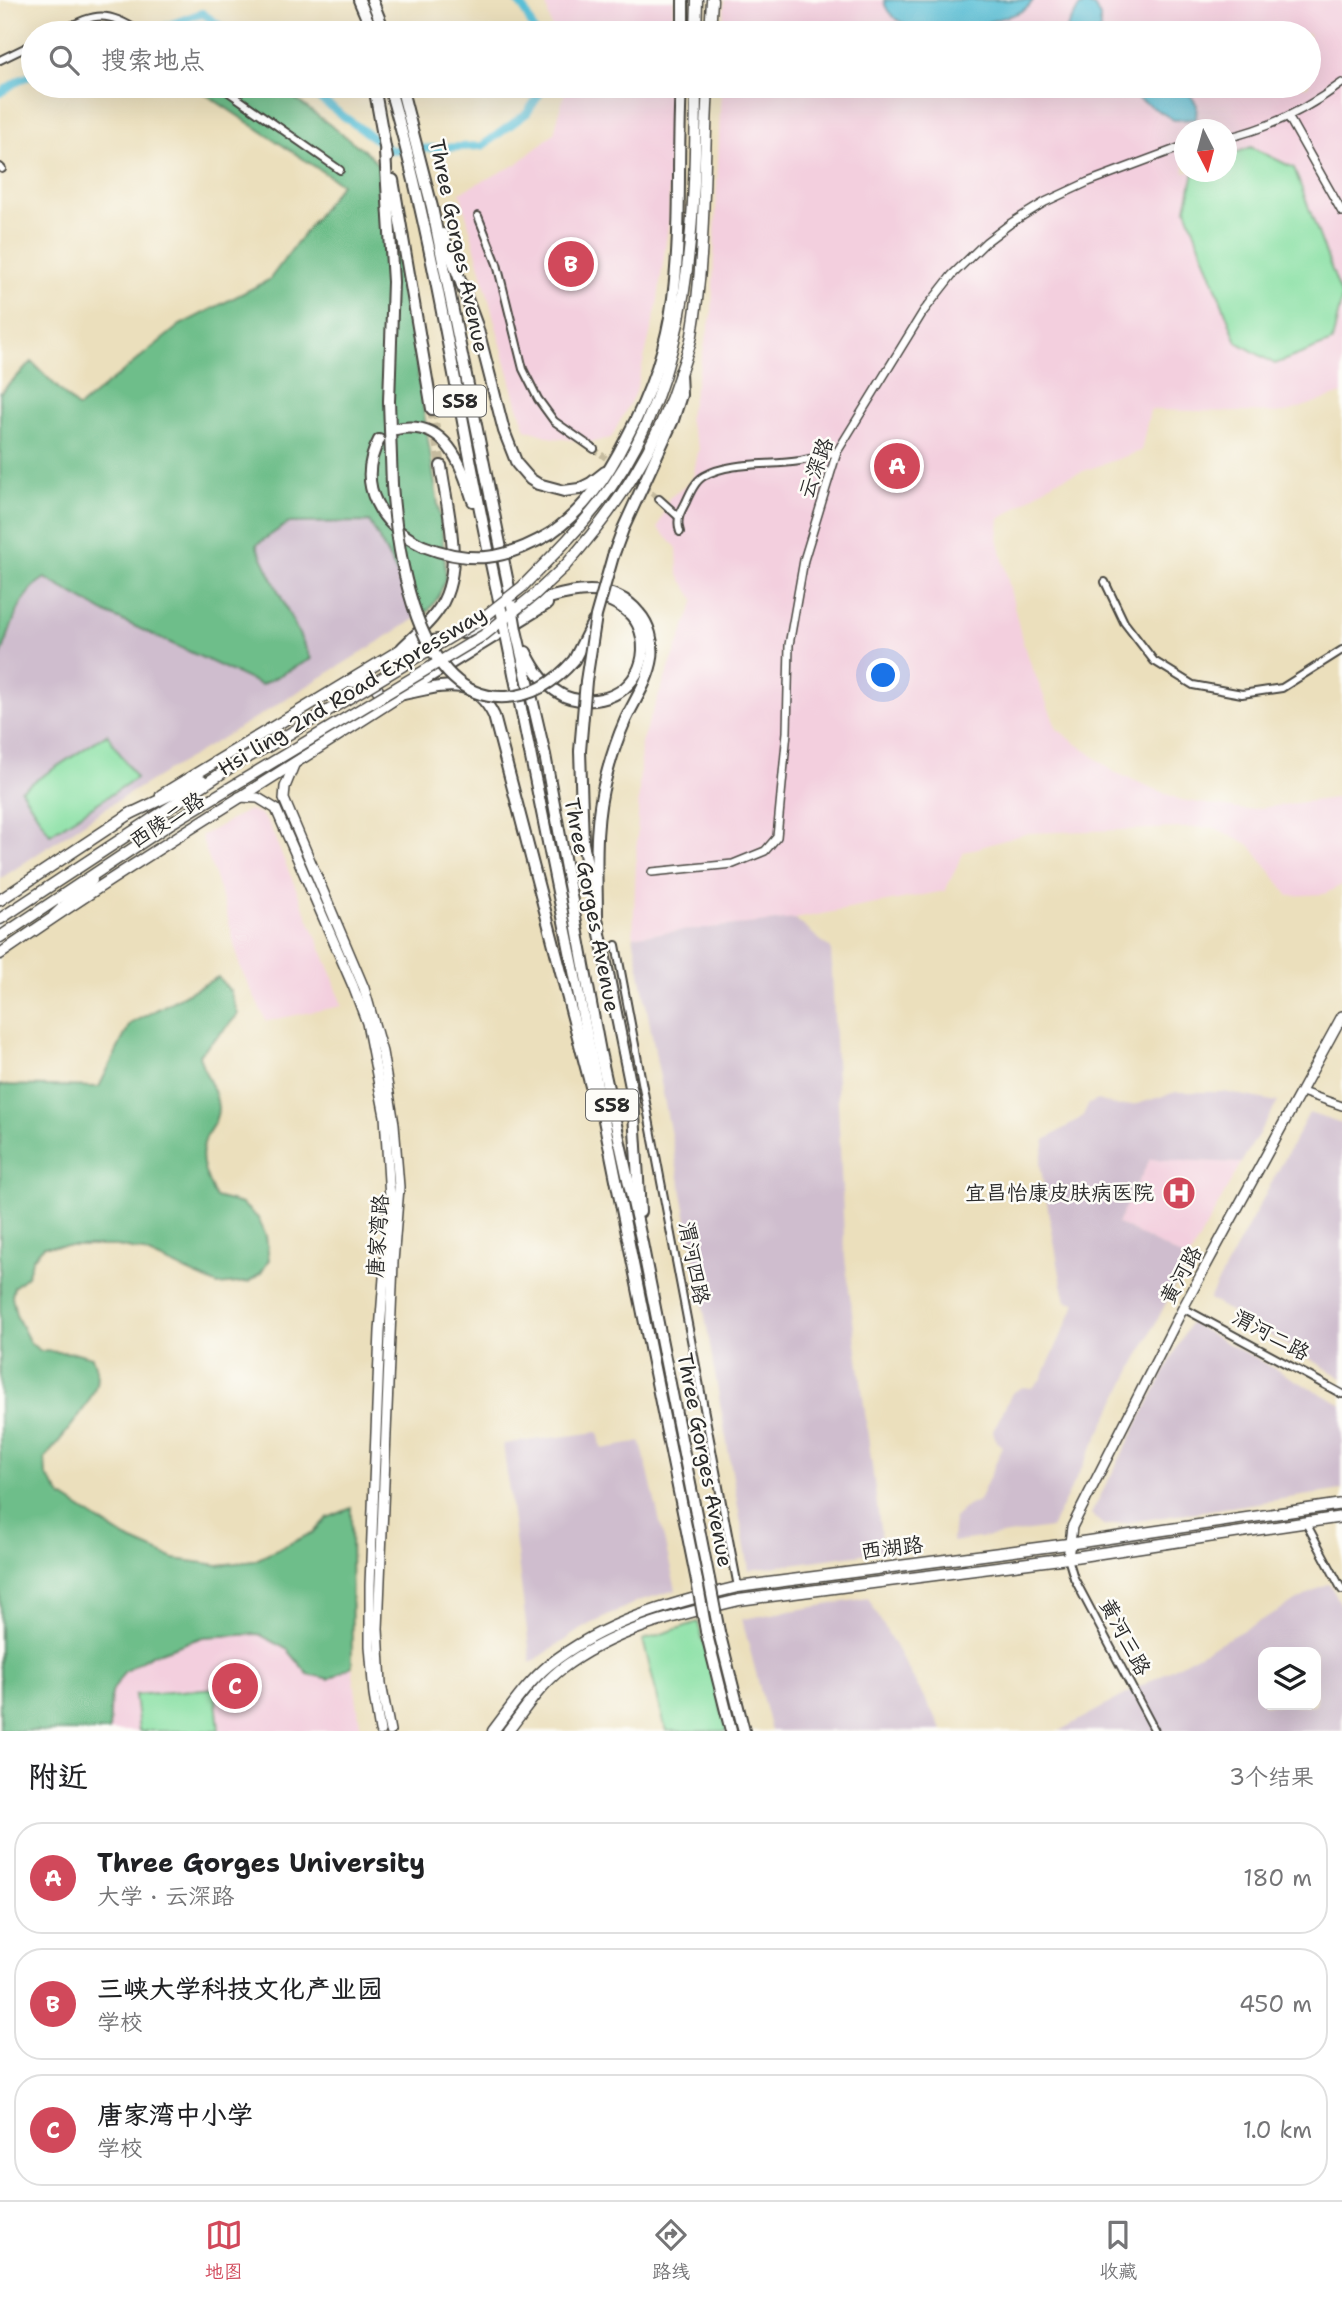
<!DOCTYPE html>
<html lang="zh">
<head>
<meta charset="utf-8">
<style>
	body { margin:0; font-family:"Shantell Sans","LXGW WenKai TC",sans-serif; background:#f6f6f6; color:#202124 }
	.controls { position:absolute; right:21px; bottom:21px; display:grid; overflow:hidden; border-radius:14px; box-shadow:0 7px 28px #0002 }
	.controls button { width:63px; height:63px; display:grid; place-items:center; padding:0; border:0; border-bottom:2px solid #e0e0e0; background:#fff; color:#202124; font:35px sans-serif }
	.compass { position:absolute; left:1174px; top:119px; width:63px; height:63px; border-radius:50%; background:#fff; box-shadow:0 7px 28px #0002; rotate:174deg }
	.you { position:absolute; left:884px; top:676px; width:24px; height:24px; margin:-18px; border:5px solid #fff; border-radius:50%; background:#1a73e8; box-shadow:0 0 0 10px #1a73e833 }
	.badge { display:grid; place-items:center; width:46px; height:46px; border-radius:50%; background:#d1495b; color:#fff; font-size:23px; font-weight:700 }
	.pin { position:absolute; translate:-50% -50%; border:4px solid #fff; box-shadow:0 2px 7px #0006 }
	.list { margin:0; padding:0; list-style:none }
	h2 { display:flex; justify-content:space-between; align-items:center; height:91px; margin:0; padding:0 28px; font-size:30px }
	h2 small { font-size:23px; font-weight:400; color:#757577 }
	.list li { display:grid; grid-template-columns:46px 1fr auto; gap:21px; align-items:center; box-sizing:border-box; height:112px; margin:0 14px 14px; padding:0 14px; border:2px solid #e0e0e0; border-radius:28px }
	.list b { display:block; font-size:26px; white-space:nowrap }
	.list p { margin:0; font-size:23px; white-space:nowrap; color:#757577 }
	.list em { font-size:23px; font-style:normal; color:#757577 }
	.icon { flex:none; width:38px; height:38px; fill:none; stroke:currentColor; stroke-width:2; stroke-linecap:round; stroke-linejoin:round }
	.map { position:relative; flex:none; width:1342px; height:1731px; overflow:hidden }
	.search { position:absolute; background:#fff; box-shadow:0 7px 28px #0002; left:21px; right:21px; top:21px; height:77px; display:flex; align-items:center; gap:18px; box-sizing:border-box; padding:0 24px; border-radius:38px; color:#757577; font-size:26px }
	.sheet { height:469px; background:#fff }
	nav { display:flex; justify-content:space-around; align-items:center; box-sizing:border-box; height:98px; border-top:2px solid #e0e0e0; background:#fff; font-size:19px; color:#757577 }
	nav a { display:grid; justify-items:center; gap:4px }
	nav .on { color:#d1495b }
	.map>svg:first-child { display:block }
	.built { fill:#f3cfde; fill-rule:evenodd }
	.industrial { fill:#cfbdce; fill-rule:evenodd }
	.green { fill:#89e0a4; stroke:#5a8668; stroke-width:2 }
	.forest { fill:#6ebe8a; stroke:#4c745a; stroke-width:2 }
	.water { fill:#5ac0d7; stroke:#427681; stroke-width:2 }
	.lines { fill:none; stroke-linecap:round; stroke-linejoin:round }
	.canal { stroke:#5ac0d7; stroke-width:8 }
	.minor-tunnel { stroke:#c5bb9f; stroke-width:6; stroke-dasharray:6 3; stroke-linecap:butt }
	.motorway-tunnel { stroke:#c5bb9f; stroke-width:10; stroke-dasharray:10 5; stroke-linecap:butt }
	.minor-casing { stroke:#484641; stroke-width:10 }
	.tertiary-casing { stroke:#484641; stroke-width:10 }
	.secondary-casing { stroke:#484641; stroke-width:12 }
	.primary-casing { stroke:#484641; stroke-width:13 }
	.trunk-casing { stroke:#484641; stroke-width:13 }
	.motorway-casing { stroke:#484641; stroke-width:14 }
	.minor { stroke:#fff; stroke-width:6 }
	.tertiary { stroke:#fff; stroke-width:7 }
	.secondary { stroke:#fff; stroke-width:9 }
	.primary { stroke:#fff; stroke-width:10 }
	.trunk { stroke:#fff; stroke-width:10 }
	.motorway { stroke:#fff; stroke-width:10 }
	.trunk-bridge-casing { stroke:#484641; stroke-width:13; stroke-linecap:butt }
	.motorway-bridge-casing { stroke:#484641; stroke-width:14; stroke-linecap:butt }
	.trunk-bridge { stroke:#fff; stroke-width:10 }
	.motorway-bridge { stroke:#fff; stroke-width:10 }
	.labels { text-anchor:middle; stroke-width:5; stroke-linejoin:round; paint-order:stroke }
	.shield { fill:#fdfcf7; stroke:#6a6a68; stroke-width:2 }
	.shield-label { font-size:19px; font-weight:bold; fill:#2b2b2b }
	.street-label { font-size:21px; fill:#2b2b2b; stroke:#fdfcf7 }
	.poi-label { font-size:21px; fill:#2b2b2b; stroke:#fdfcf7; text-anchor:end }
</style>
</head>
<body>
<div class="map">
<svg width="1342" height="1731" viewBox="0 0 1342 1731">
	<rect width="100%" height="100%" fill="#fdfcf7"/>
	<filter id="ink" filterUnits="userSpaceOnUse"><feTurbulence type="fractalNoise" baseFrequency=".0143" numOctaves="2"/><feDisplacementMap in="SourceGraphic" scale="14" xChannelSelector="R" yChannelSelector="G"/><feConvolveMatrix kernelMatrix="1 2 1 2 8 2 1 2 1" color-interpolation-filters="sRGB"/></filter>
	<filter id="wash" filterUnits="userSpaceOnUse"><feTurbulence type="fractalNoise" baseFrequency=".00686" numOctaves="4" result="noise"/><feDisplacementMap in="SourceGraphic" scale="28" xChannelSelector="R" yChannelSelector="G"/><feGaussianBlur stdDeviation="1.57" result="paint"/><feColorMatrix in="noise" values="0 0 0 0 0 0 0 0 0 0 0 0 0 0 0 0 0 1.4 0 .05"/><feComposite in="paint" operator="in"/></filter>
	<g filter="url(#wash)">
		<rect width="100%" height="100%" fill="#ebdfbc"/>
		<!-- built -->
		<g class="built">
			<path d="M545 0H674L672 33H553Z"/>
			<path d="M724 0H1342V394L1284 413 1150 410 1141 451 1055 481 1000 519 998 538 1023 644 1057 729 1114 772 1181 800 1245 810 1342 797V885L1324 894 1289 896 1250 845 1213 827 1028 833 964 852 945 891 795 919 633 936 641 742 695 600 678 574 677 548 658 528 669 498 692 481 699 448 688 420 712 312 721 86H1309V33H723ZM1184 130H1226V172H1184Z"/>
			<path d="M564 86H670L669 221 657 306 636 391 611 438 592 442 553 438 526 429 517 404 460 192 517 164 554 133 565 91Z"/>
			<path d="M249 810 261 815 269 824 331 972 342 1006 266 1021 240 967 225 907 201 836Z"/>
			<path d="M1150 1159 1241 1163 1188 1260 1117 1223Z"/>
			<path d="M259 1634 288 1650 308 1674 329 1679 352 1666 361 1731H109L111 1693 124 1672 152 1655 203 1637Z"/>
		</g>
		<!-- industrial -->
		<g class="industrial">
			<path d="M370 522 420 616 267 711 112 804 0 879V658L21 604 34 584 45 578 108 614 261 685 311 659 255 544 288 523Z"/>
			<path d="M795 919 831 949 845 1258 883 1551 749 1570 700 1288 633 936Z"/>
			<path d="M1176 1092H1224L1278 1102 1241 1163 1150 1159 1117 1223 1188 1260 1051 1528 952 1542 954 1518 967 1506 979 1500 998 1458 1002 1446 996 1441 993 1431 1012 1393 1023 1387 1032 1388 1042 1378 1076 1303 1066 1301 1061 1280 1040 1164 1045 1140 1082 1117 1089 1104 1098 1100 1117 1106 1137 1104Z"/>
			<path d="M1309 1113 1342 1124V1378L1209 1299Z"/>
			<path d="M1190 1323 1342 1405V1490L1104 1526 1091 1514Z"/>
			<path d="M598 1432 602 1449 641 1442 676 1590 638 1601 581 1629 531 1663 503 1444Z"/>
			<path d="M1329 1583 1342 1606V1731H1059ZM1263 1652H1316V1705H1263Z"/>
			<path d="M868 1598 943 1731H771L742 1619Z"/>
		</g>
		<!-- green -->
		<g class="green">
			<path d="M1251 147 1294 168 1342 297 1332 342 1275 364 1237 342 1186 209 1194 172H1226L1227 156Z"/>
			<path d="M107 734 136 778 50 834 21 790Z"/>
			<path d="M698 1622 727 1731H666L643 1640Z"/>
			<path d="M215 1688 219 1731H139L135 1695Z"/>
		</g>
		<!-- forest -->
		<g class="forest">
			<path d="M193 86H278L370 155 378 165 407 304 442 530 446 577 439 596 429 610 420 616 370 522 288 523 256 545 311 659 261 685 108 614 45 578C18 593 11 631 0 658V393L32 362 78 408 180 325 269 280 341 184Z"/>
			<path d="M218 977 230 991 238 1014C227 1029 211 1041 199 1055 203 1073 217 1089 218 1108 218 1118 213 1125 208 1133 196 1157 205 1174 215 1197L242 1204 258 1218 266 1236 269 1260 261 1273 249 1282 218 1285 142 1251 117 1246H44L33 1258 27 1276 14 1287 12 1296 16 1315 30 1343 41 1351 77 1353 92 1357C96 1367 98 1374 96 1384 91 1405 59 1441 45 1458L46 1475 61 1496 126 1538 174 1559 218 1565 254 1561 314 1532 327 1518 351 1508 352 1666 329 1679 308 1674 288 1650 259 1634 203 1637 152 1655 124 1672 111 1693 109 1731H0V1085L99 1087 130 1024Z"/>
		</g>
		<!-- water -->
		<g class="water">
			<path d="M884 0H1033C1027 13 1008 16 995 20 962 31 931 41 899 21 891 16 885 10 884 0Z"/>
			<path d="M1086 4 1095 7 1100 17V33H1064L1079 7Z"/>
			<path d="M1117 86H1175L1191 96 1197 105 1196 119 1174 120Z"/>
		</g>
		<g class="lines">
			<!-- canal -->
			<g class="canal">
				<path d="M516 0 524 9 535 33"/>
				<path d="M147 33 202 13 230 33"/>
				<path d="M302 86 390 150 482 146 527 113 539 95 542 86"/>
				<path d="M0 93 19 80 33 75"/>
			</g>
		</g>
	</g>
	<g filter="url(#ink)">
		<g class="lines">
			<!-- minor-tunnel -->
			<path class="minor-tunnel" d="M594 449 659 499"/>
			<!-- motorway-tunnel -->
			<path class="motorway-tunnel" d="M432 409 441 466"/>
			<defs>
				<g id="minor">
					<path d="M56 33C96 14 102 8 142 33"/>
					<path d="M0 60 33 44"/>
					<path d="M220 86 340 170"/>
					<path d="M0 167 2 169"/>
					<path d="M478 216 497 264 523 369 538 399 554 421 594 449"/>
					<path d="M659 499 679 517"/>
					<path d="M680 532C676 520 680 513 686 502 690 493 695 481 704 476 730 461 771 466 800 461 813 458 825 455 837 452"/>
					<path d="M1105 582 1124 622 1154 661 1193 685 1242 694 1282 688 1342 650"/>
					<path d="M616 945 738 1587"/>
					<path d="M1183 1308 1342 1394"/>
					<path d="M1306 1523 1342 1590"/>
					<path d="M1068 1558 1074 1578 1155 1731"/>
				</g>
				<g id="tertiary">
					<path d="M1289 118 1342 212"/>
					<path d="M1226 138C1270 128 1306 110 1342 83"/>
					<path d="M652 872 733 864 765 851 777 837 787 732 789 645 804 560 837 452 923 312 952 275 986 242 1011 223 1045 202 1088 182 1184 146"/>
					<path d="M1302 1092 1342 1106"/>
				</g>
				<g id="secondary">
					<path d="M294 765 285 787 284 799 364 988 382 1052 394 1124 399 1187 393 1262 378 1629 381 1684 390 1731"/>
					<path d="M239 797 258 798 276 809 353 986 367 1023 385 1116 390 1198 380 1331 370 1585V1646L374 1695 380 1731"/>
					<path d="M1068 1558 1072 1527 1183 1308 1342 1016"/>
				</g>
				<g id="primary">
					<path d="M353 682C366 679 374 681 380 694L378 704"/>
					<path d="M161 795 400 650"/>
					<path d="M0 900 133 812"/>
					<path d="M0 954C139 857 286 771 427 678"/>
					<path d="M493 1731C510 1709 527 1683 549 1665 603 1622 671 1603 738 1587L1068 1544 1342 1504"/>
					<path d="M508 1731C524 1710 540 1686 560 1670 612 1630 676 1615 739 1600L1068 1558 1342 1517"/>
				</g>
				<g id="trunk">
					<path d="M696 33 697 0"/>
					<path d="M710 33 712 0"/>
					<path d="M556 552C576 531 595 510 611 487 692 370 695 222 696 86"/>
					<path d="M565 566C618 506 657 448 681 371 685 359 690 347 692 335 706 253 703 169 708 86"/>
					<path d="M128 815 202 780"/>
					<path d="M0 900 1 899"/>
					<path d="M54 916 92 880"/>
					<path d="M0 919 237 763 269 746"/>
					<path d="M0 937 168 825"/>
				</g>
				<g id="motorway">
					<path d="M359 0 373 33"/>
					<path d="M372 0 385 33"/>
					<path d="M683 33V0"/>
					<path d="M374 86 387 158"/>
					<path d="M389 86C439 257 461 435 501 609"/>
					<path d="M401 86 432 207 512 603"/>
					<path d="M385 152 393 282 389 401 392 485"/>
					<path d="M393 180 432 409"/>
					<path d="M443 234 477 326 504 431 517 464 530 479 538 484 564 491 579 489 591 483 605 472"/>
					<path d="M396 429C446 419 461 463 473 501"/>
					<path d="M379 440C355 485 381 526 423 546"/>
					<path d="M551 533C585 509 607 477 626 439 649 396 667 347 673 298 682 228 677 156 681 86"/>
					<path d="M613 556 623 529 673 420 681 395 680 373"/>
					<path d="M516 630 545 755 600 1052 642 1243 709 1579"/>
					<path d="M462 633C510 615 598 561 639 613 649 624 654 642 652 658 649 680 634 701 625 721 617 739 611 758 606 777 593 824 597 871 597 920"/>
					<path d="M506 634 697 1581"/>
					<path d="M402 648C413 637 427 626 436 613 467 573 447 512 441 466"/>
					<path d="M400 650 437 640"/>
					<path d="M526 652C533 667 544 684 559 693 569 700 583 701 595 700 633 696 653 659 638 625 632 612 615 601 601 598"/>
					<path d="M574 660 593 622"/>
					<path d="M427 678 547 604"/>
					<path d="M403 694C441 687 473 673 494 716L594 1098"/>
					<path d="M580 751 583 843 592 891"/>
					<path d="M596 914 633 1097 640 1212"/>
					<path d="M706 1631 731 1731"/>
					<path d="M719 1632 744 1731"/>
				</g>
			</defs>
			<!-- minor casing -->
			<use href="#minor" class="minor-casing"/>
			<!-- tertiary casing -->
			<use href="#tertiary" class="tertiary-casing"/>
			<!-- secondary casing -->
			<use href="#secondary" class="secondary-casing"/>
			<!-- primary casing -->
			<use href="#primary" class="primary-casing"/>
			<!-- trunk casing -->
			<use href="#trunk" class="trunk-casing"/>
			<!-- motorway casing -->
			<use href="#motorway" class="motorway-casing"/>
			<!-- minor -->
			<use href="#minor" class="minor"/>
			<!-- tertiary -->
			<use href="#tertiary" class="tertiary"/>
			<!-- secondary -->
			<use href="#secondary" class="secondary"/>
			<!-- primary -->
			<use href="#primary" class="primary"/>
			<!-- trunk -->
			<use href="#trunk" class="trunk"/>
			<!-- motorway -->
			<use href="#motorway" class="motorway"/>
			<defs>
				<g id="trunk-bridge">
					<path d="M269 746 484 617 522 587 556 552"/>
					<path d="M168 825 484 635 534 595 565 566"/>
				</g>
				<g id="motorway-bridge">
					<path d="M392 485C397 550 416 702 506 697 534 696 556 681 574 660"/>
					<path d="M423 546C472 565 506 560 551 533"/>
					<path d="M512 606 516 630"/>
					<path d="M501 609 506 634"/>
					<path d="M580 751 586 681 596 616 613 556"/>
					<path d="M709 1579 719 1632"/>
					<path d="M697 1581 706 1631"/>
				</g>
			</defs>
			<!-- trunk-bridge casing -->
			<use href="#trunk-bridge" class="trunk-bridge-casing"/>
			<!-- motorway-bridge casing -->
			<use href="#motorway-bridge" class="motorway-bridge-casing"/>
			<!-- trunk-bridge -->
			<use href="#trunk-bridge" class="trunk-bridge"/>
			<!-- motorway-bridge -->
			<use href="#motorway-bridge" class="motorway-bridge"/>
		</g>
	</g>
	<!-- icons -->
	<defs>
		<symbol id="hospital-disc" viewBox="-11 -11 22 22"><circle r="9.5" fill="#d1495b" stroke="#fdfcf7"/><path d="M-5-5h3v3.5h4V-5h3V5h-3V1.5h-4V5h-3Z" fill="#fff"/></symbol>
	</defs>
	<g fill-rule="evenodd">
		<use href="#hospital-disc" x="1160" y="1174" width="38" height="38"/>
	</g>
	<g class="labels">
		<!-- shield labels -->
		<g class="shield">
			<rect x="434" y="385.5" width="52" height="31" rx="5"/>
			<rect x="586" y="1089.5" width="52" height="31" rx="5"/>
		</g>
		<g class="shield-label">
			<text x="460" y="408">S58</text>
			<text x="612" y="1112">S58</text>
		</g>
		<!-- street labels -->
		<g class="street-label">
			<text transform="translate(459 246) rotate(78)" y="7">Three Gorges Avenue</text>
			<text transform="translate(816 468) rotate(-70)" y="7">云深路</text>
			<text transform="translate(352 691) rotate(-31)" y="7">Hsi ling 2nd Road Expressway</text>
			<text transform="translate(167 820) rotate(-33)" y="7">西陵二路</text>
			<text transform="translate(592 905) rotate(79)" y="7">Three Gorges Avenue</text>
			<text transform="translate(378 1236) rotate(-86)" y="7">唐家湾路</text>
			<text transform="translate(694 1263) rotate(79)" y="7">渭河四路</text>
			<text transform="translate(1181 1275) rotate(-61)" y="7">黄河路</text>
			<text transform="translate(1271 1335) rotate(28)" y="7">渭河二路</text>
			<text transform="translate(705 1460) rotate(79)" y="7">Three Gorges Avenue</text>
			<text transform="translate(892 1548) rotate(-7)" y="7">西湖路</text>
			<text transform="translate(1125 1637) rotate(62)" y="7">黄河三路</text>
		</g>
		<!-- poi labels -->
		<g class="poi-label">
			<text x="1154" y="1200">宜昌怡康皮肤病医院</text>
		</g>
	</g>
</svg>
<div class="controls">
<button><svg class="icon" aria-label="layers" viewBox="0 0 24 24"><path d="M12 4l9 5-9 5-9-5zM3 14l9 5 9-5"/></svg></button>
</div>
<svg class="compass" viewBox="-18 -18 36 36"><path d="M0-13l5 13h-10z" fill="#e53935"/><path d="M0 13l5-13h-10z" fill="#757577"/></svg>
<div class="you"></div>
<div class="pin badge" style="left:897px;top:466px">A</div>
<div class="pin badge" style="left:571px;top:264px">B</div>
<div class="pin badge" style="left:235px;top:1686px">C</div>
<div class="search"><svg class="icon" aria-label="search" viewBox="0 0 24 24"><circle cx="10" cy="10" r="6"/><path d="M15 15l6 6"/></svg>搜索地点</div>
</div>
<section class="sheet">
<h2>附近<small>3个结果</small></h2>
<ul class="list">
<li><span class="badge">A</span><div><b>Three Gorges University</b><p>大学 · 云深路</p></div><em>180 m</em></li>
<li><span class="badge">B</span><div><b>三峡大学科技文化产业园</b><p>学校</p></div><em>450 m</em></li>
<li><span class="badge">C</span><div><b>唐家湾中小学</b><p>学校</p></div><em>1.0 km</em></li>
</ul>
</section>
<nav>
<a class="on"><svg class="icon" aria-label="map" viewBox="0 0 24 24"><path d="M3 6l6-2 6 2 6-2v14l-6 2-6-2-6 2zM9 4v14M15 6v14"/></svg>地图</a>
<a><svg class="icon" aria-label="directions" viewBox="0 0 24 24"><path d="M12 3l9 9-9 9-9-9zM9 14v-3h6M13 9l2 2-2 2"/></svg>路线</a>
<a><svg class="icon" aria-label="saved" viewBox="0 0 24 24"><path d="M7 4h10v16l-5-4-5 4z"/></svg>收藏</a>
</nav>
</body>
</html>
